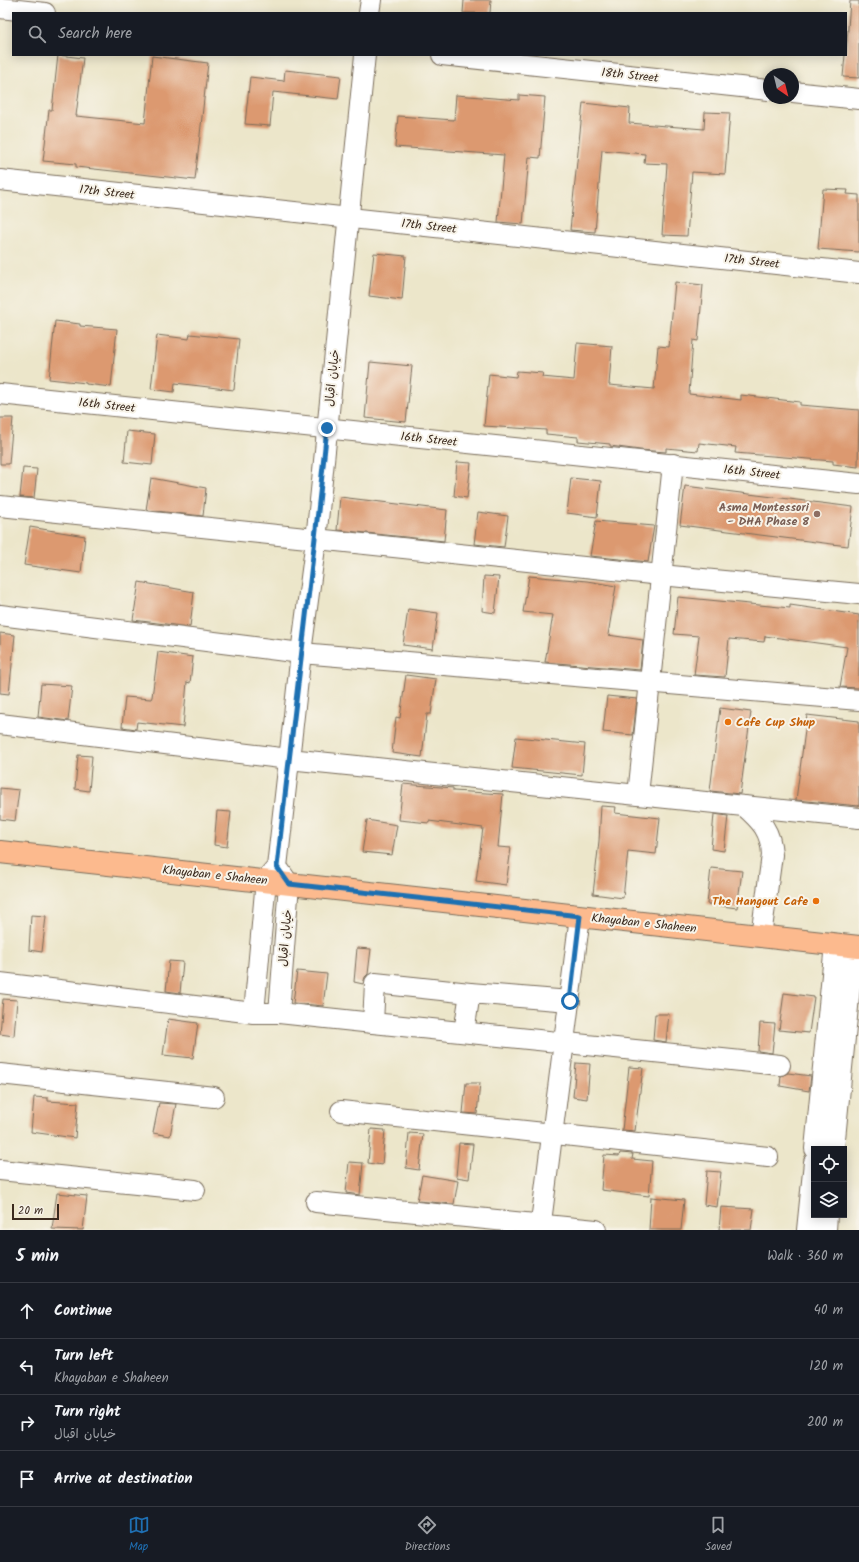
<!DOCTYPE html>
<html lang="en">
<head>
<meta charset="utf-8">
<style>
	body { margin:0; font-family:Kalam,"Playpen Sans Arabic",sans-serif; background:#242831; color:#f1f3f6 }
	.controls { position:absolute; right:12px; bottom:12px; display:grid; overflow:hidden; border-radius:0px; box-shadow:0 2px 10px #0003 }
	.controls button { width:36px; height:36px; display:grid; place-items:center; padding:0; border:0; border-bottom:1px solid #363941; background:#171b24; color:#f1f3f6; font:20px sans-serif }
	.compass { position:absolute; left:763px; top:68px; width:36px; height:36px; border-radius:50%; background:#171b24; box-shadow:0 2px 10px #0003; rotate:145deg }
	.scale { position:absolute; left:12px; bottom:10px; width:47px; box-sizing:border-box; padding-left:4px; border:2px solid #3b2a1e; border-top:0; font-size:11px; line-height:14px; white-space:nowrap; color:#3b2a1e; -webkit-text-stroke:3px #f7f3e8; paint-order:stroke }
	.stop { position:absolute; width:12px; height:12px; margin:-9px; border:3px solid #1f6fb2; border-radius:50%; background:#fff }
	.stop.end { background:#1f6fb2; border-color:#fff; box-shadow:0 1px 4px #0008 }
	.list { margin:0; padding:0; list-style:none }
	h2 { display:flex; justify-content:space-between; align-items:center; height:52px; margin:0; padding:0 16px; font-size:17px }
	h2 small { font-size:13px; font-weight:400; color:#9ea1a6 }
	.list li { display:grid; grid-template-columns:26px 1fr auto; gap:12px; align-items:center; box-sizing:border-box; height:56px; padding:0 16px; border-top:1px solid #363941 }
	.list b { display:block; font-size:15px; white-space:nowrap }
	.list p { margin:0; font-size:13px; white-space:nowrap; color:#9ea1a6 }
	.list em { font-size:13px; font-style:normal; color:#9ea1a6 }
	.icon { flex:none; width:22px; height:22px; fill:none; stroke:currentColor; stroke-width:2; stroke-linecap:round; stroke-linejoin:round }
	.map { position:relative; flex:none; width:859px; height:1230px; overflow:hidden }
	.search { position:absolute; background:#171b24; box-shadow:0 2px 10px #0003; left:12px; right:12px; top:12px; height:44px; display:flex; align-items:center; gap:10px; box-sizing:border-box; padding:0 14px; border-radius:0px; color:#9ea1a6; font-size:15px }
	.sheet { height:276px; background:#171b24 }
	nav { display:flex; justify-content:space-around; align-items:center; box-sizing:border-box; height:56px; border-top:1px solid #363941; background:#171b24; font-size:11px; color:#9ea1a6 }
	nav a { display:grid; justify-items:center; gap:2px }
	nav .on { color:#1f6fb2 }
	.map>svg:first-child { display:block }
	.building { fill:#dc9970 }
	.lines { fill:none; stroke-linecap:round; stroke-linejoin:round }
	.minor-casing { stroke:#796c5a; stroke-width:22 }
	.major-casing { stroke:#796c5a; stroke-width:24 }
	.minor { stroke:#fff; stroke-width:20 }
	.major { stroke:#fcba8e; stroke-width:22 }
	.route { stroke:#1f6fb2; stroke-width:5 }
	.education-dot { fill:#8d6e63; stroke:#f7f3e8; stroke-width:1.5 }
	.food-dot { fill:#e8710a; stroke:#f7f3e8; stroke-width:1.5 }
	.labels { text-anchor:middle; stroke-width:4; stroke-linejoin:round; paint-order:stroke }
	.street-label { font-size:12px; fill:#3b2a1e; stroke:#f7f3e8 }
	.education-label { font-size:12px; font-weight:bold; fill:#785e54; stroke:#f7f3e8; text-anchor:end }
	.food-label { font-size:12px; font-weight:bold; fill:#c56008; stroke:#f7f3e8; text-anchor:start }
</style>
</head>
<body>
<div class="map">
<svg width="859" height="1230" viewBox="0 0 859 1230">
	<rect width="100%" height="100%" fill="#f7f3e8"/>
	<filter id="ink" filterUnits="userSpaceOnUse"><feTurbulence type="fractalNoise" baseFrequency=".025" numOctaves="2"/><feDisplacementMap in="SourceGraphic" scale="8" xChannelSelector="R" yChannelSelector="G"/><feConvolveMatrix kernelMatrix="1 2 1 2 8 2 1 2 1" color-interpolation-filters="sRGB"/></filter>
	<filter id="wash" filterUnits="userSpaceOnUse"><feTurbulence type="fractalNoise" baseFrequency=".012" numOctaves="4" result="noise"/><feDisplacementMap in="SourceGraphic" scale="16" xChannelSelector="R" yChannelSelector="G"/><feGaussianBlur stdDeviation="0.9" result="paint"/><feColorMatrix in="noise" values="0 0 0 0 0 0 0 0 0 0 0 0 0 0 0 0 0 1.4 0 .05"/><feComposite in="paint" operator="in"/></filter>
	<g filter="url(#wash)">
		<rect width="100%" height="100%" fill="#ece6ca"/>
		<g id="blocks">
			<!-- building -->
			<g class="building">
				<path d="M464 0H491L490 13H463Z"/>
				<path d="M850 1H859V78L843 77 845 55H846Z"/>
				<path d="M58 55 83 58 76 116 145 123 152 56 208 63 195 180 76 167V164L43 161 49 110H52Z"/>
				<path d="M285 70 341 76 338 99 273 92 270 126 245 124 250 77 284 81Z"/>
				<path d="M456 95 519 100V95L545 97 540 158 529 157 523 224 498 222 504 155 395 147 398 116 454 120Z"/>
				<path d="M583 103 630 108 629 123 704 129 705 112 730 113 725 174 692 172 687 236 662 235 667 164 644 163 645 154 602 150 595 232 570 230Z"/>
				<path d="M823 189 848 190 847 194 859 195V252L818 249Z"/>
				<path d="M374 253 406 256 402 300 369 296Z"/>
				<path d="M675 282 703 285 698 341 693 340 689 394 741 400V395L800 402V405L859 410 858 467 833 464V461L735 453 736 447 699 443 698 451 666 448V452L640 450 610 446V444L578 441V437L546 434V430L484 426 489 374 516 377 517 371 543 373 542 377 574 380 577 343 612 346 609 385 654 389 658 346 669 347Z"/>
				<path d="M55 321 80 324V326L117 329 111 387 86 384V383L49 379Z"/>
				<path d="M190 334 239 339 234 390 175 383 174 392 151 389 157 335 189 339Z"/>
				<path d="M370 362 412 366 406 422 365 418Z"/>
				<path d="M0 418H13L9 464H0Z"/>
				<path d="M127 431 155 434 152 465 124 462Z"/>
				<path d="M457 462 471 463 467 498 454 496Z"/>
				<path d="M23 468 37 469 34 498 20 497Z"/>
				<path d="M151 478 206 488 203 516 146 510Z"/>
				<path d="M571 478 601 481 597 517 567 513Z"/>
				<path d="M685 486 853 507 848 546 680 525Z"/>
				<path d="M340 497 447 510 444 541 337 530Z"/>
				<path d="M478 512 508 516 504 547 474 544Z"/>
				<path d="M596 521 654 526 648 562 590 556Z"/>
				<path d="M30 527 85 536 81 573 24 565Z"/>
				<path d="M484 576 499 577 495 613 482 611Z"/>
				<path d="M529 576 587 581 616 586 608 635 643 640 640 670 545 662 553 615 523 612Z"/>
				<path d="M139 582 194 592 190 627 133 620Z"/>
				<path d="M678 597 790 608V605L859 615V688L840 687 847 647 765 636 764 642 729 639 725 677 694 675 699 636 674 634Z"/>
				<path d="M408 609 438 613 433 649 403 645Z"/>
				<path d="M0 633 15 635 9 694 0 693Z"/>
				<path d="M158 652 193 657 190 683 187 682 183 727 137 722 136 729 122 727 125 697 151 699 152 697Z"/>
				<path d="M406 675 436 679 431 714H427L422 757 392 753 396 717 400 718Z"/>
				<path d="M41 684 72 686 68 721 38 717Z"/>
				<path d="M607 696 637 699 633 735 603 732Z"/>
				<path d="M720 708 751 712 740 794 710 791Z"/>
				<path d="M807 715 859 721V806L796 800Z"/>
				<path d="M516 737 585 744 582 775 512 768Z"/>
				<path d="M78 755 92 756 89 791 75 789Z"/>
				<path d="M403 784 453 788V791L503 794 498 847 511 848 506 885 476 881 483 828 429 821V823L399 820Z"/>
				<path d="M0 788 19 790 15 821 0 819Z"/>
				<path d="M601 806 616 807 615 813 660 818 656 854 628 851 623 898 593 894 599 841Z"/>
				<path d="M217 811 231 812 227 847 214 845Z"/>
				<path d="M714 814 728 816 724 851 711 849Z"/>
				<path d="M367 820 397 825 392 855 362 852Z"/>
				<path d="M711 868 742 871 737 908 707 904Z"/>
				<path d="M31 915 46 916 42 952 29 950Z"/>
				<path d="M357 948 371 949 368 974 365 977 363 984 354 982Z"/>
				<path d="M169 961 183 962 180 993 166 991Z"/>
				<path d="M297 971 327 974 323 1006 293 1003Z"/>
				<path d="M784 993 814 997 809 1033 779 1030Z"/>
				<path d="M3 999 17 1000 14 1036 0 1034Z"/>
				<path d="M655 1014H669L666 1042 653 1040Z"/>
				<path d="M168 1019 198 1023 193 1058 163 1055Z"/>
				<path d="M760 1023 775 1024 772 1053 758 1051Z"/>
				<path d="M576 1063 590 1064 587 1099 573 1097Z"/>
				<path d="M629 1067 643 1068 635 1131 622 1130Z"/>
				<path d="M788 1073 811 1076 809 1091 780 1086 781 1076Z"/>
				<path d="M466 1083H480L477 1114 463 1113Z"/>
				<path d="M34 1097 48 1098V1101L78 1103 75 1138 31 1132Z"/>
				<path d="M159 1103 176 1104 170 1136 153 1133Z"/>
				<path d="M371 1129 385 1130 382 1165 368 1163Z"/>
				<path d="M409 1133 423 1134 419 1170 406 1168Z"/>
				<path d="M459 1143 473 1144 469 1179 456 1177Z"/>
				<path d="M620 1153 633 1154 632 1159 652 1161 649 1196 601 1190 604 1155 619 1156Z"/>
				<path d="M349 1162 363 1163 360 1195 346 1193Z"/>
				<path d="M707 1171 721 1172 717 1207 704 1205Z"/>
				<path d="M422 1175 458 1181 454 1204 417 1201Z"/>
				<path d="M57 1193 87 1196 83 1230 52 1229Z"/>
				<path d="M651 1197 684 1200 681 1230H649Z"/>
				<path d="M721 1207 754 1209 751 1230H719Z"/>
			</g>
		</g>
	</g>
	<g filter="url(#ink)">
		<use href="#blocks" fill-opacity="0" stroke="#796c5a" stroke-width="1"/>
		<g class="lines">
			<defs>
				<g id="minor">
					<path d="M0 8 45 13"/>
					<path d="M369 13 371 0"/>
					<path d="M442 55 769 90"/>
					<path d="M793 92 859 99"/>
					<path d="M0 180 859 273"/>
					<path d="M0 394 859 484"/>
					<path d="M0 506 661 575 859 594"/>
					<path d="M0 615 301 653 859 700"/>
					<path d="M0 724 289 759 638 795 673 464"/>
					<path d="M638 795 859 818"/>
					<path d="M744 806C761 821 771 831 772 855L761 936"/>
					<path d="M0 983 254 1013H279L373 1023 780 1065"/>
					<path d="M254 1013 266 880 277 867 301 653 316 540 365 55"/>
					<path d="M279 1013 289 884 280 871"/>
					<path d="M373 1023 375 983 470 993"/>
					<path d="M464 1032 470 993 570 1001"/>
					<path d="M0 1074 214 1097"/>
					<path d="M341 1111 768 1157"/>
					<path d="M815 1149 835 944"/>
					<path d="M834 1149 854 946"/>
					<path d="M0 1170 195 1190"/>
					<path d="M316 1202 596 1230"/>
					<path d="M540 1230 580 916"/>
					<path d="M807 1230 814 1162"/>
					<path d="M826 1230 827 1215"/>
				</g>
				<path id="major" d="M0 852 859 947"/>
			</defs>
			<!-- minor casing -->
			<use href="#minor" class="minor-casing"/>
			<!-- major casing -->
			<use href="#major" class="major-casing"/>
			<!-- minor -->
			<use href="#minor" class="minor"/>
			<!-- major -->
			<use href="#major" class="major"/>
		</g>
	</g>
	<g class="lines" filter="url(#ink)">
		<!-- route -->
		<path class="route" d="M327 428C312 574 293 720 277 867L289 884 580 916 570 1001"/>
	</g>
	<!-- markers -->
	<circle class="education-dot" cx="817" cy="514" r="4"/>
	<g class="food-dot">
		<circle cx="728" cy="722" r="4"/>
		<circle cx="816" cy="901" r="4"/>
	</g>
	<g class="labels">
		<!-- street labels -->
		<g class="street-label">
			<text transform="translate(630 75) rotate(6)" y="4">18th Street</text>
			<text transform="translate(107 192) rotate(6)" y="4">17th Street</text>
			<text transform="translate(429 226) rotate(6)" y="4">17th Street</text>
			<text transform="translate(752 261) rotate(6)" y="4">17th Street</text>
			<text transform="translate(332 378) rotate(-84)" y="4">خیابان اقبال</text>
			<text transform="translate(107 405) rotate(6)" y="4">16th Street</text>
			<text transform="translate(429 439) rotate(6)" y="4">16th Street</text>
			<text transform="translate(752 472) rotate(6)" y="4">16th Street</text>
			<text transform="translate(215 875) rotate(6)" y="4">Khayaban e Shaheen</text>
			<text transform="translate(644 923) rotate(6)" y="4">Khayaban e Shaheen</text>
			<text transform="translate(285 938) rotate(-85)" y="4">خیابان اقبال</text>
		</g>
		<!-- education labels -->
		<g class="education-label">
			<text x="809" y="511">Asma Montessori<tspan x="809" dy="14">- DHA Phase 8</tspan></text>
		</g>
		<!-- food labels -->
		<g class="food-label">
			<text x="736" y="726">Cafe Cup Shup</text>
			<text x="808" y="905" text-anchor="end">The Hangout Cafe</text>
		</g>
	</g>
</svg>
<div class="controls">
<button><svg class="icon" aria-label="locate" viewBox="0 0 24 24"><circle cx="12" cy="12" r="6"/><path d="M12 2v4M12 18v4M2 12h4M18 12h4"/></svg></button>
<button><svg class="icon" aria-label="layers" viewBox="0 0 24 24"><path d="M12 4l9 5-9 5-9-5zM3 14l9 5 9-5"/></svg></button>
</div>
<svg class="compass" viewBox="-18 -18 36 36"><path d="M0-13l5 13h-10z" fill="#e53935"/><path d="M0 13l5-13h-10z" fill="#9ea1a6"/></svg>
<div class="scale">20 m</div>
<div class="stop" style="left:570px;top:1001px"></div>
<div class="stop end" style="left:327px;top:428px"></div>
<div class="search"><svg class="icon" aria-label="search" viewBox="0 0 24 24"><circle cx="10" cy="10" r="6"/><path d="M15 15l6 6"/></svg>Search here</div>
</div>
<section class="sheet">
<h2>5 min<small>Walk · 360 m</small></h2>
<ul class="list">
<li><svg class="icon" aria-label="ahead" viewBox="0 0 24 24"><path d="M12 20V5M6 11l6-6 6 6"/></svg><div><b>Continue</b></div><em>40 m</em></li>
<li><svg class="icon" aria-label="left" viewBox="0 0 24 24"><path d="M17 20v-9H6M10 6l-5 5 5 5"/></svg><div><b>Turn left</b><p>Khayaban e Shaheen</p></div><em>120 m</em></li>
<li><svg class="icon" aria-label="right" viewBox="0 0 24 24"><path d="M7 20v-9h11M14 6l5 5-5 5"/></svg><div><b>Turn right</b><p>خیابان اقبال</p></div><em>200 m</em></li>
<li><svg class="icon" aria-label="arrive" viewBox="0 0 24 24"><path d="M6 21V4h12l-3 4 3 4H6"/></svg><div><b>Arrive at destination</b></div></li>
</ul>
</section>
<nav>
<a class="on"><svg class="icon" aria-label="map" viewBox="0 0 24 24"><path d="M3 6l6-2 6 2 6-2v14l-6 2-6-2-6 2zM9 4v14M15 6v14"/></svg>Map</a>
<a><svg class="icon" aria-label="directions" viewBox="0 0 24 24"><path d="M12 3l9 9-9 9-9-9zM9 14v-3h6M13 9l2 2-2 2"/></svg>Directions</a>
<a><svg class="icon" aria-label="saved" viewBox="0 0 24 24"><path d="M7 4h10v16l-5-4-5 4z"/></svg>Saved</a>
</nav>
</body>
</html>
